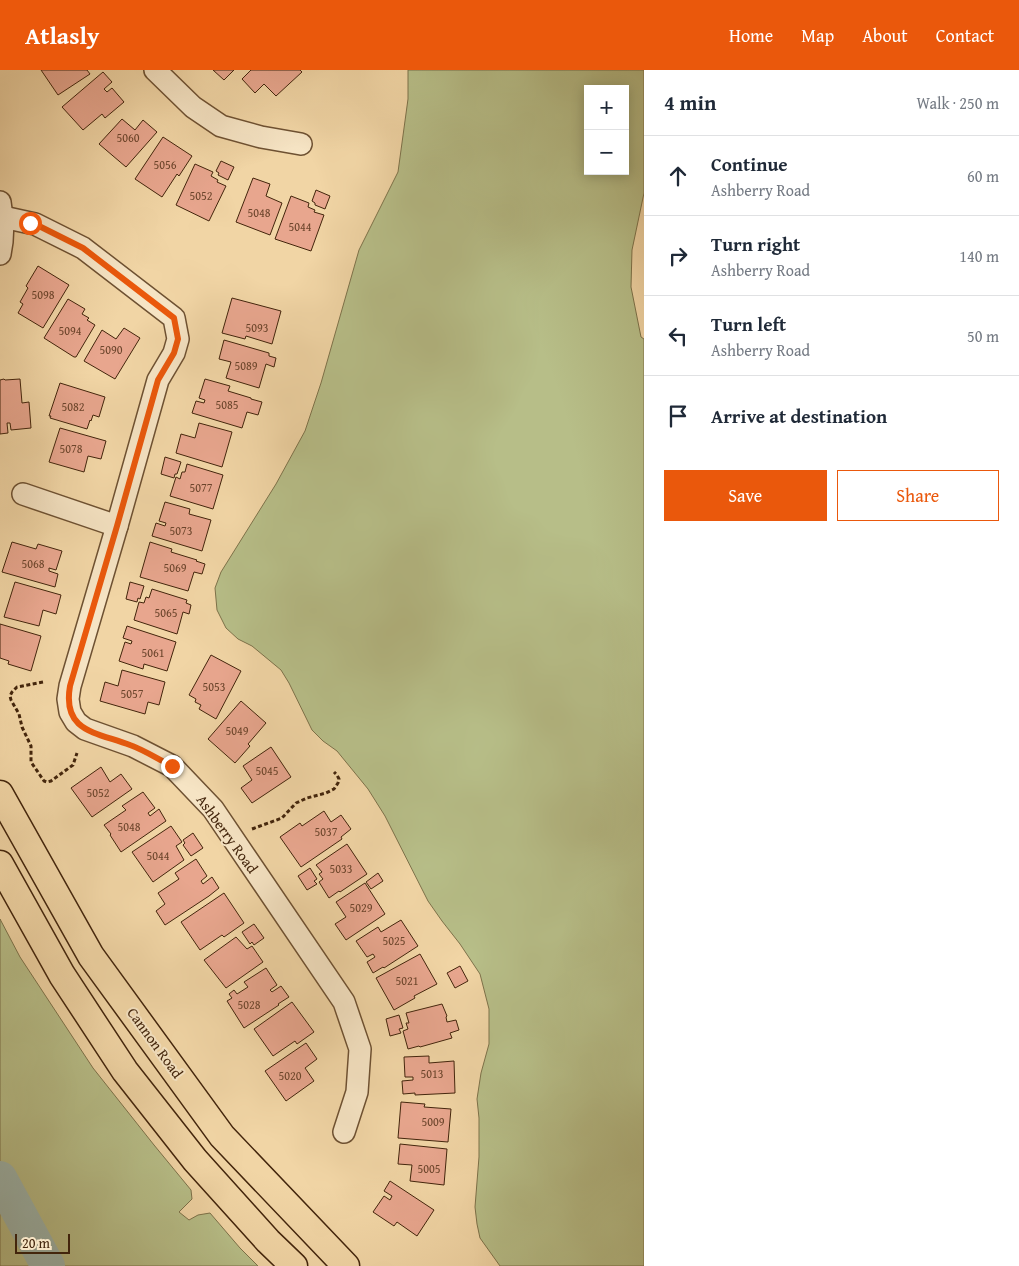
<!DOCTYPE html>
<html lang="en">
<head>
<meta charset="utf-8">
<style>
	body { margin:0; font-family:"Gentium Book Plus",serif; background:#f2f2f3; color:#1f2937 }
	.controls { position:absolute; right:15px; top:15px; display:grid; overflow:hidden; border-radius:0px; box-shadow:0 2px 12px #0003 }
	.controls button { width:45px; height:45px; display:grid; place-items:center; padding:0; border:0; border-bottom:1px solid #e0e1e3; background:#fff; color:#1f2937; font:25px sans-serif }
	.scale { position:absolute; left:15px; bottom:12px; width:55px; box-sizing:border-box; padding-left:5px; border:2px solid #43250c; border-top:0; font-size:14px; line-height:18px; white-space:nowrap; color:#43250c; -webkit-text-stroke:4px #f6e4c4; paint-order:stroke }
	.stop { position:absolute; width:15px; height:15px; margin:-11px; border:4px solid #ea580c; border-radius:50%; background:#fff }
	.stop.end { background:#ea580c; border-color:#fff; box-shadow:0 1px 5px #0008 }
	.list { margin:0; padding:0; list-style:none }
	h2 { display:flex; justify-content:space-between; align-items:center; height:65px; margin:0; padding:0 20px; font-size:21px }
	h2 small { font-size:16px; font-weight:400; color:#747a83 }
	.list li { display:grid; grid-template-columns:32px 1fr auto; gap:15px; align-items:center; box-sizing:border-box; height:80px; padding:0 20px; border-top:1px solid #e0e1e3 }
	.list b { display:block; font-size:19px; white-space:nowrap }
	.list p { margin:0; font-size:16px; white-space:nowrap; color:#747a83 }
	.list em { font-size:16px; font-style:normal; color:#747a83 }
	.actions { display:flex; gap:10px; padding:15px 20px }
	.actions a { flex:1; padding:11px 0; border:1px solid #ea580c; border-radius:0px; text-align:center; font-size:18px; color:#ea580c }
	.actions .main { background:#ea580c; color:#fff }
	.icon { flex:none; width:28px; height:28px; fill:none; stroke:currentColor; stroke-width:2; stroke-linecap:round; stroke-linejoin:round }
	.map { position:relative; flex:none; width:644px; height:1196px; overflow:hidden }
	header { display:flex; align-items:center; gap:30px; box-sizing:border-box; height:70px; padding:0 25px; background:#ea580c; color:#fff }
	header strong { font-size:24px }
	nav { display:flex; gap:28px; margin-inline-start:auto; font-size:18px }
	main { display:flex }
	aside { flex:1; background:#fff }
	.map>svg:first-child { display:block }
	.green { fill:#b7be88; stroke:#7d724a; fill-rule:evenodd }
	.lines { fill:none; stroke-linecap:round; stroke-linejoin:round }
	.river { stroke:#9db7af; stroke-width:34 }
	.building { fill:#e8a68e; stroke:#43250c }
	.minor-casing { stroke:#6e5132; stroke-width:24 }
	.major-casing { stroke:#43250c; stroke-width:29 }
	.path { stroke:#43250c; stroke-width:3; stroke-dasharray:4 2.5; stroke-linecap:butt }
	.minor { stroke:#f6e4c4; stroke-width:21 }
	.major { stroke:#f1d5a5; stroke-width:26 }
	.route { stroke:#ea580c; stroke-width:6 }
	.labels { text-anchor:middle; stroke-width:4; stroke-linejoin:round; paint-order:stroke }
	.number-label { font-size:12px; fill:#6c452c }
	.street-label { font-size:15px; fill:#43250c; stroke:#f6e4c4 }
</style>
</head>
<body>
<header>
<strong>Atlasly</strong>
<nav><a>Home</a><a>Map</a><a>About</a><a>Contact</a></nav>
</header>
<main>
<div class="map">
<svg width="644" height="1196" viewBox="0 0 644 1196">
	<rect width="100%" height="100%" fill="#f1d5a5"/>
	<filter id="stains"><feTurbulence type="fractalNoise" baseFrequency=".004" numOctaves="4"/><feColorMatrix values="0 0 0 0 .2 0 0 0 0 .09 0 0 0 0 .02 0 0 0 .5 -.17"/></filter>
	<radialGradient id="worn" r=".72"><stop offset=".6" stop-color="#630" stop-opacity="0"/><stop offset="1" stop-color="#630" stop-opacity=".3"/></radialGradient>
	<!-- green -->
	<g class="green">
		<path d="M408 0H644V123L632 180 631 217 641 267 644 269V1196H500L480 1168 477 1154 475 1137 479 1087V1048L477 1029 481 1003 489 974V939L480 904 460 874 442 851 428 831 385 746 368 719 337 681 323 671 312 660 289 613 281 600 252 576 238 569 226 558 217 540 215 518 221 502 276 414 305 361 321 313 359 180 398 102 408 29ZM588 19H625V101H588Z"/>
		<path d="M0 849 20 887 93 998 154 1075 191 1120 192 1129 179 1142 189 1150 198 1145 210 1143 240 1178 258 1196H0Z"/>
	</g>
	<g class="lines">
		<!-- river -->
		<path class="river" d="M0 1108 48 1196"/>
	</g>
	<!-- building -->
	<g class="building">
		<path d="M41 0H87L90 4 58 25Z"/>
		<path d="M213 0H234L224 10Z"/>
		<path d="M251 0H300L302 2 276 26 264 14 255 23 242 9Z"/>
		<path d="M103 2 112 12 104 19 107 22 112 18 124 32 105 48 102 44 83 60 62 37Z"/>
		<path d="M122 49 135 60 143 50 157 62 126 97 99 74Z"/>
		<path d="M163 67 192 86 179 106 177 104 162 127 135 109Z"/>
		<path d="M221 91 234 97 228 110 218 105 219 103 216 101Z"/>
		<path d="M195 94 213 102 211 106 218 110 217 112 226 116 209 151 176 135Z"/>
		<path d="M253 108 270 114 266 126 282 133 270 165 236 152Z"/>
		<path d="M316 120 330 126 325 139 315 135V133L312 131Z"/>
		<path d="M291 126 309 133 308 137 315 140 314 142 324 145 311 181 275 169Z"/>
		<path d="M38 196 69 215 43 258 18 243 23 234 20 232 28 218 26 216Z"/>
		<path d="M232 228 281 241 272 274 246 266 245 269 222 263Z"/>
		<path d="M68 229 85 239 82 244 89 248 87 250 95 255 76 287H74L44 268Z"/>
		<path d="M124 258 140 268 115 309 84 291 102 260 116 269Z"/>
		<path d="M224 270 269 283V286L276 288 274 297 266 294 259 318 226 308 231 292 219 289Z"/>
		<path d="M4 309 5 310 20 309 22 333 29 332 31 358 11 360 10 353H7L8 363 0 364V310Z"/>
		<path d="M205 309 230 316 228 321 251 328V329L262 332 258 345 247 342 242 358 192 343 196 331 204 333 205 330 199 328Z"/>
		<path d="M60 313 105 327 99 347 93 345 91 351 90 350 87 359 50 348 51 346H49Z"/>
		<path d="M199 353 232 362 222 397 176 383 181 364 195 368Z"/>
		<path d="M60 358 106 371 101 389 88 386 84 402 49 392Z"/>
		<path d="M165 387 181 392 177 404H175L174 408 161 404Z"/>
		<path d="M187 394 223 405 213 439 170 426 176 407 180 409 182 402H185Z"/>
		<path d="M165 432 190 439 189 444 211 450 202 481 152 466 156 453 165 456 166 453 159 451Z"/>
		<path d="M12 472 36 479 38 474 62 481 56 500 49 498V501L58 504 55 517 2 502Z"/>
		<path d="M150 472 172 479 171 482 197 490 196 491 205 494 202 504 194 502 188 521 140 507Z"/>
		<path d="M15 512 61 525 56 544 43 540 39 556 4 547Z"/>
		<path d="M130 512 144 516 140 529 138 528 137 532 126 529Z"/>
		<path d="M152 519 187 530 186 533 191 535 189 544 183 542 177 564 134 550 139 532 144 533 146 527 149 528Z"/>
		<path d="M0 554 41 566 31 601 8 594 9 591 0 588Z"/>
		<path d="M127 556 176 572 167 601 144 594 143 599 119 591 125 572 131 574 132 571 123 568Z"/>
		<path d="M211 585 241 601 216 649 199 639 201 635 195 632 196 629 189 625Z"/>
		<path d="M122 600 165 612 159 635 148 632 145 644 100 631 105 612 118 616Z"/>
		<path d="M241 631 266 653 248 674 250 676 235 693 208 669Z"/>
		<path d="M271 677 291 707 252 733 241 718 252 710 243 696Z"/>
		<path d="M101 697 110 712 121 704 132 719 92 747 71 718Z"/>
		<path d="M143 722 155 738 148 743 150 746 159 739 166 751 121 782 110 765 111 764 104 755 126 740 122 736Z"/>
		<path d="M324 741 331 752 341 745 351 759 341 767 342 769 301 797 280 767 300 753 302 756Z"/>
		<path d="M171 756 182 772 176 776 184 790 153 812 132 782Z"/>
		<path d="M193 763 203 778 191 786 183 775 185 773 183 770Z"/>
		<path d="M347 774 367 804 340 822 339 821 329 828 319 812 323 809 319 804 322 802 316 795Z"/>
		<path d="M196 789 207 806 201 811 203 814 212 807 219 818 209 826 165 855 156 841 165 834 158 823 179 809 175 803Z"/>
		<path d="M310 798 317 809 314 811 317 814 307 820 298 806Z"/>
		<path d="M378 803 383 811 371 819 366 812Z"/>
		<path d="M365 813 385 844 346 870 335 854 346 847 336 832Z"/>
		<path d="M224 823 244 853 224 867 222 865 200 880 181 852Z"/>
		<path d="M401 850 418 876 384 898 383 897 373 903 367 892 375 887 373 884 367 887 356 871 378 857 381 862Z"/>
		<path d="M254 854 264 868 254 875 252 872 250 874 242 862Z"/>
		<path d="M236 867 247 879 252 876 263 892 226 918 204 890Z"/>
		<path d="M420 884 437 914 414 926 415 928 394 940 376 908Z"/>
		<path d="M460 896 468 911 455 918 447 903Z"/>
		<path d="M266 898 277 915 270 920 272 922 281 916 289 927 278 934 279 935 244 958 227 931 232 928 229 924 234 920 237 924 248 917 244 912Z"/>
		<path d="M292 932 314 962 297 974 295 971 273 986 254 959Z"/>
		<path d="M442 934 447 946 446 947 447 952 456 950 459 960 450 963 452 968 420 977 419 976 408 979 403 961 408 959 406 953H409L406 943Z"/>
		<path d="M399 945 403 958 399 959 401 963 390 966 386 949Z"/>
		<path d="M306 973 317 989 305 998 314 1011 286 1031 265 1001Z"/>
		<path d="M429 986V993L454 991 455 1023 415 1025V1023L403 1024 402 1011 413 1010V1007H405L404 987Z"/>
		<path d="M401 1032 425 1034 424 1037 451 1039 448 1072 398 1068Z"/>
		<path d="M400 1074 447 1079 444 1115 410 1111 412 1095 398 1094Z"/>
		<path d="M390 1111 434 1140 417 1166 397 1152 394 1156 373 1142 384 1126 390 1130 392 1126 384 1121Z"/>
	</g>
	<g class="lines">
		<defs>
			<g id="minor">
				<path d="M155 0 193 37 221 56 261 67 301 74"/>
				<path d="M3 147 35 154 83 178 174 248 178 269 174 283 158 310 117 456 70 616 68 629 70 642 76 652 85 659 133 676 172 696 213 739 344 932 360 979 357 1022 344 1062"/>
				<path d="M0 184C4 167 3 149 0 132"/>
				<path d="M23 424 117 456"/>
			</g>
			<g id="major">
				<path d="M0 724 91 886 222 1066 346 1196"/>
				<path d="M0 794 62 905 125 1001 195 1090 268 1171 294 1196"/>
			</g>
		</defs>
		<!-- minor casing -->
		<use href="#minor" class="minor-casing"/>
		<!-- major casing -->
		<use href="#major" class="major-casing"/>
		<!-- path -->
		<g class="path">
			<path d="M43 612 17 617 12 622 10 626 11 630 19 644 22 657 31 676V692L44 711 47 712 51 711 73 695 77 683"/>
			<path d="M252 759 282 748 296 733 307 728 326 723 334 719 338 713 339 709 337 705 334 702"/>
		</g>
		<!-- minor -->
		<use href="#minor" class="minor"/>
		<!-- major -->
		<use href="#major" class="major"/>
	</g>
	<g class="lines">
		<!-- route -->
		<path class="route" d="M30 153 35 154 83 178 174 248 178 269 174 283 158 310 117 456 70 616C62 662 96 662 130 675 144 680 158 689 172 696"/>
	</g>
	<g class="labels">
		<!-- number labels -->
		<g class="number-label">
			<text x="128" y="72">5060</text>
			<text x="165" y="99">5056</text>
			<text x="201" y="130">5052</text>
			<text x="259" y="147">5048</text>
			<text x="300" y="161">5044</text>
			<text x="43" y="229">5098</text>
			<text x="257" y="262">5093</text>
			<text x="70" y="265">5094</text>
			<text x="111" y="284">5090</text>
			<text x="246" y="300">5089</text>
			<text x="227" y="339">5085</text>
			<text x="73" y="341">5082</text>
			<text x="71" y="383">5078</text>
			<text x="201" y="422">5077</text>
			<text x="181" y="465">5073</text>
			<text x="33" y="498">5068</text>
			<text x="175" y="502">5069</text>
			<text x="166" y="547">5065</text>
			<text x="153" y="587">5061</text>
			<text x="214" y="621">5053</text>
			<text x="132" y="628">5057</text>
			<text x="237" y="665">5049</text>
			<text x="267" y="705">5045</text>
			<text x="98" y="727">5052</text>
			<text x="129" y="761">5048</text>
			<text x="326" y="766">5037</text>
			<text x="158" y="790">5044</text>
			<text x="341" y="803">5033</text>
			<text x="361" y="842">5029</text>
			<text x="394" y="875">5025</text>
			<text x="407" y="915">5021</text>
			<text x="249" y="939">5028</text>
			<text x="432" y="1008">5013</text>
			<text x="290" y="1010">5020</text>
			<text x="433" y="1056">5009</text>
			<text x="429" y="1103">5005</text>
		</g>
		<!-- street labels -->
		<g class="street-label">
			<text transform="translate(227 764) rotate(54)" y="5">Ashberry Road</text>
			<text transform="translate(155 973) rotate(54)" y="5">Cannon Road</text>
		</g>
	</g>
	<rect width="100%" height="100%" filter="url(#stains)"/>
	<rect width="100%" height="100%" fill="url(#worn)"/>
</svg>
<div class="controls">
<button>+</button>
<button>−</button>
</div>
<div class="scale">20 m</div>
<div class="stop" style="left:30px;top:153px"></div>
<div class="stop end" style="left:172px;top:696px"></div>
</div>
<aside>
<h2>4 min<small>Walk · 250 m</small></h2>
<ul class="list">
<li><svg class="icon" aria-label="ahead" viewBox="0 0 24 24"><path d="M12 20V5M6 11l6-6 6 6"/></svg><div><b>Continue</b><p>Ashberry Road</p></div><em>60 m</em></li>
<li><svg class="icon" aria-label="right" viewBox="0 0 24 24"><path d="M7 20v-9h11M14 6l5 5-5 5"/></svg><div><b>Turn right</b><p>Ashberry Road</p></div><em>140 m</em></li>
<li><svg class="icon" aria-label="left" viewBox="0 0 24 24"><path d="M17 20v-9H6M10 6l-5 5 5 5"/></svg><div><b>Turn left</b><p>Ashberry Road</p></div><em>50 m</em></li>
<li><svg class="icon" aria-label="arrive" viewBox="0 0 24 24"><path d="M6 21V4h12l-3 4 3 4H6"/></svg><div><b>Arrive at destination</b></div></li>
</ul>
<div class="actions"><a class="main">Save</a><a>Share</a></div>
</aside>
</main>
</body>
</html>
